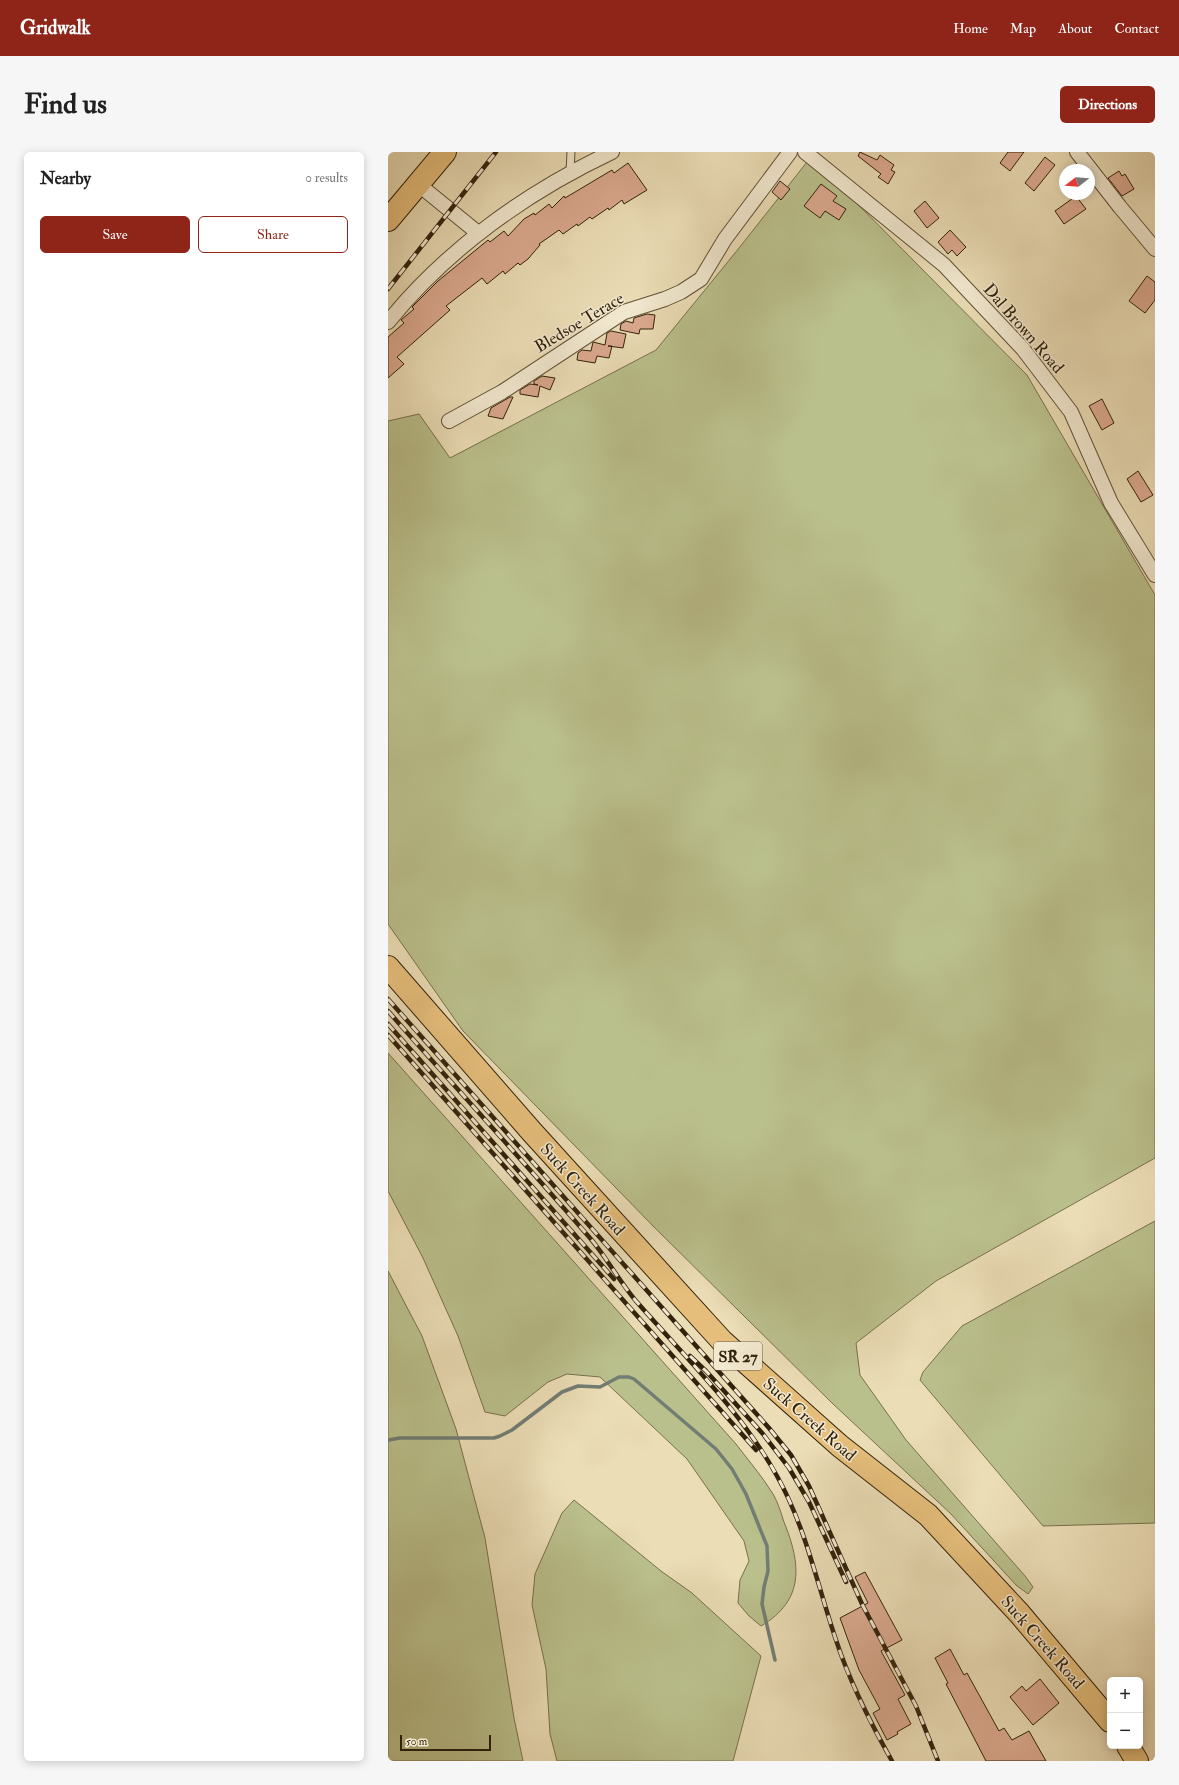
<!DOCTYPE html>
<html lang="en">
<head>
<meta charset="utf-8">
<style>
	body { margin:0; font-family:"IM FELL Double Pica",serif; background:#f6f6f6; color:#222 }
	.controls { position:absolute; right:12px; bottom:12px; display:grid; overflow:hidden; border-radius:6px; box-shadow:0 2px 10px #0003 }
	.controls button { width:36px; height:36px; display:grid; place-items:center; padding:0; border:0; border-bottom:1px solid #e0e0e0; background:#fff; color:#222; font:20px sans-serif }
	.compass { position:absolute; left:671px; top:12px; width:36px; height:36px; border-radius:50%; background:#fff; box-shadow:0 2px 10px #0003; rotate:253deg }
	.scale { position:absolute; left:12px; bottom:10px; width:91px; box-sizing:border-box; padding-left:4px; border:2px solid #32220c; border-top:0; font-size:11px; line-height:14px; white-space:nowrap; color:#32220c; -webkit-text-stroke:3px #f2e9d0; paint-order:stroke }
	.list { margin:0; padding:0; list-style:none }
	h2 { display:flex; justify-content:space-between; align-items:center; height:52px; margin:0; padding:0 16px; font-size:17px }
	h2 small { font-size:13px; font-weight:400; color:#767676 }
	.actions { display:flex; gap:8px; padding:12px 16px }
	.actions a { flex:1; padding:9px 0; border:1px solid #8f2418; border-radius:6px; text-align:center; font-size:14px; color:#8f2418 }
	.actions .main { background:#8f2418; color:#fff }
	.map { position:relative; flex:none; width:767px; height:1609px; overflow:hidden; border-radius:6px }
	header { display:flex; align-items:center; gap:24px; box-sizing:border-box; height:56px; padding:0 20px; background:#8f2418; color:#fff }
	header strong { font-size:19px }
	nav { display:flex; gap:22px; margin-inline-start:auto; font-size:14px }
	.intro { display:flex; align-items:center; justify-content:space-between; box-sizing:border-box; height:96px; padding:0 24px }
	h1 { margin:0; font-size:28px }
	.button { padding:10px 18px; border-radius:6px; background:#8f2418; color:#fff; font-size:14px; font-weight:700 }
	main { display:flex; gap:24px; padding:0 24px }
	aside { flex:1; background:#fff; border-radius:6px; box-shadow:0 2px 10px #0003 }
	.map>svg:first-child { display:block }
	.green { fill:#bac08c; stroke:#76714c }
	.lines { fill:none; stroke-linecap:round; stroke-linejoin:round }
	.stream { stroke:#727d74; stroke-width:3.5 }
	.building { fill:#dba98f; stroke:#32220c }
	.service-casing { stroke:#605136; stroke-width:9 }
	.minor-casing { stroke:#605136; stroke-width:16 }
	.primary-casing { stroke:#32220c; stroke-width:24 }
	.service { stroke:#f2e9d0; stroke-width:7 }
	.minor { stroke:#f2e9d0; stroke-width:14 }
	.primary { stroke:#e6be7b; stroke-width:22 }
	.rail-casing { stroke:#32220c; stroke-width:4.5 }
	.rail { stroke:#f2e9d0; stroke-width:3; stroke-dasharray:9; stroke-linecap:butt }
	.labels { text-anchor:middle; stroke-width:3; stroke-linejoin:round; paint-order:stroke }
	.shield { fill:#f2e9d0; stroke:#6c5e47; stroke-width:1 }
	.shield-label { font-size:16px; font-weight:bold; fill:#32220c }
	.street-label { font-size:17px; fill:#32220c; stroke:#f2e9d0 }
</style>
</head>
<body>
<header>
<strong>Gridwalk</strong>
<nav><a>Home</a><a>Map</a><a>About</a><a>Contact</a></nav>
</header>
<div class="intro"><h1>Find us</h1><a class="button">Directions</a></div>
<main>
<aside>
<h2>Nearby<small>0 results</small></h2>
<ul class="list">
</ul>
<div class="actions"><a class="main">Save</a><a>Share</a></div>
</aside>
<div class="map">
<svg width="767" height="1609" viewBox="0 0 767 1609">
	<rect width="100%" height="100%" fill="#ebddb6"/>
	<filter id="stains"><feTurbulence type="fractalNoise" baseFrequency=".005" numOctaves="4"/><feColorMatrix values="0 0 0 0 .2 0 0 0 0 .09 0 0 0 0 .02 0 0 0 .5 -.17"/></filter>
	<radialGradient id="worn" r=".72"><stop offset=".6" stop-color="#630" stop-opacity="0"/><stop offset="1" stop-color="#630" stop-opacity=".3"/></radialGradient>
	<!-- green -->
	<g class="green">
		<path d="M423 5 639 223 767 443V1006L548 1129 468 1191 472 1223 518 1288 637 1424 645 1435 640 1442 628 1433 563 1362 444 1251 266 1075 75 879 0 772V269L31 262 62 306 268 198 347 101Z"/>
		<path d="M0 901 348 1292C360 1308 374 1324 385 1342 390 1350 393 1361 396 1370 413 1412 417 1448 373 1474L361 1464 350 1451 352 1428 361 1409 356 1389 299 1307 212 1225 179 1222 160 1230 117 1264 97 1260 70 1184 35 1106 0 1039Z"/>
		<path d="M767 1069V1371L655 1374 532 1228 535 1220 574 1174Z"/>
		<path d="M0 1119 34 1184 68 1277 97 1386 126 1566 135 1609H0Z"/>
		<path d="M186 1348 273 1419 304 1441 373 1504 345 1609H169L162 1582 158 1517 144 1453 147 1422 174 1361Z"/>
	</g>
	<g class="lines">
		<!-- stream -->
		<path class="stream" d="M0 1288 12 1286H106L112 1284 124 1278 174 1240 190 1234 212 1235 231 1225H241L246 1227 328 1297 344 1317 358 1342 379 1394 380 1419 376 1435 374 1452 387 1508"/>
	</g>
	<!-- building -->
	<g class="building">
		<path d="M472 0 489 8 492 3 506 13 503 18 507 20 500 32 490 25 493 22 470 4Z"/>
		<path d="M620 0H636L622 19 612 11Z"/>
		<path d="M657 5 667 13 646 39 637 31Z"/>
		<path d="M240 11 259 38 236 52 234 48 221 58 220 56 204 67 202 65 190 74 189 72 175 82 171 78 151 92 152 93 140 107 132 113 130 111 117 122 115 119 99 132 94 126 58 154 62 158 9 205 16 212 0 226V185L16 171 13 168 26 157 24 155 50 129 100 88 102 90 116 79 120 84 136 67 146 61 147 63 161 52 164 56 176 44 177 46 224 18 226 21Z"/>
		<path d="M731 19 734 24 737 22 746 37 734 44 720 26Z"/>
		<path d="M392 29 402 37 393 48 384 40Z"/>
		<path d="M433 32 449 44 445 49 458 57 451 68 437 59 432 66 416 54Z"/>
		<path d="M688 44 698 57 676 72 667 59Z"/>
		<path d="M537 49 551 66 539 76 526 59Z"/>
		<path d="M562 78 578 95 569 104 564 98 560 102 550 90Z"/>
		<path d="M759 124 767 130V148L757 161 741 149Z"/>
		<path d="M259 162 267 163 265 177H252L251 182 232 178 233 172 238 169 245 171 246 166Z"/>
		<path d="M223 179 238 182 235 196 220 194H224L221 206 209 204 207 211 189 208 190 201 194 198 203 199 205 190 217 193 219 181Z"/>
		<path d="M154 224 167 226 162 238 152 234 150 245 132 242V238L142 232 150 233 146 232V229Z"/>
		<path d="M122 245H125L115 267 100 264 103 256Z"/>
		<path d="M714 247 726 271 714 278 701 254Z"/>
		<path d="M750 319 765 343 753 350 739 327Z"/>
		<path d="M477 1420 514 1488 493 1499 517 1543 510 1547 523 1572 509 1580 510 1582 499 1588 485 1561 492 1557 471 1518 452 1466 480 1451 467 1425Z"/>
		<path d="M562 1497 576 1523 579 1521 611 1579 616 1576 624 1588 641 1579 658 1609H598L558 1532 560 1531 547 1506Z"/>
		<path d="M652 1527 671 1551 645 1573 622 1545 634 1534 638 1539Z"/>
	</g>
	<g class="lines">
		<defs>
			<path id="service" d="M182 20 183 0"/>
			<g id="minor">
				<path d="M417 0 556 113 635 197 683 260 723 351 767 423"/>
				<path d="M689 0 732 55 767 97"/>
				<path d="M30 32 90 81"/>
				<path d="M0 170C59 97 139 40 224 0"/>
				<path d="M61 269 114 240 236 160 277 147 293 140 313 127 337 87 402 0"/>
			</g>
			<g id="primary">
				<path d="M0 68 57 0"/>
				<path d="M0 815 144 980 334 1189 452 1294 540 1363 631 1461 722 1569"/>
				<path d="M740 1594 749 1609"/>
			</g>
		</defs>
		<!-- service casing -->
		<use href="#service" class="service-casing"/>
		<!-- minor casing -->
		<use href="#minor" class="minor-casing"/>
		<!-- primary casing -->
		<use href="#primary" class="primary-casing"/>
		<!-- service -->
		<use href="#service" class="service"/>
		<!-- minor -->
		<use href="#minor" class="minor"/>
		<!-- primary -->
		<use href="#primary" class="primary"/>
		<defs>
			<g id="rail">
				<path d="M0 137 108 0"/>
				<path d="M0 847 381 1276 403 1303 421 1334 474 1452 528 1554 550 1609"/>
				<path d="M0 859C67 935 136 1010 202 1086 219 1106 231 1129 248 1149 297 1205 353 1259 389 1324 418 1376 429 1432 448 1488 462 1531 482 1570 504 1609"/>
				<path d="M0 872 226 1127"/>
				<path d="M0 883 368 1298"/>
				<path d="M302 1204 318 1219 375 1282 401 1316 421 1350 458 1430"/>
			</g>
		</defs>
		<!-- rail casing -->
		<use href="#rail" class="rail-casing"/>
		<!-- rail -->
		<use href="#rail" class="rail"/>
	</g>
	<g class="labels">
		<!-- shield labels -->
		<rect class="shield" x="326" y="1190" width="48" height="28" rx="3"/>
		<g class="shield-label">
			<text x="350" y="1210">SR 27</text>
		</g>
		<!-- street labels -->
		<g class="street-label">
			<text transform="translate(191 170) rotate(-31)" y="6">Bledsoe Terace</text>
			<text transform="translate(636 176) rotate(49)" y="6">Dal Brown Road</text>
			<text transform="translate(195 1037) rotate(48)" y="6">Suck Creek Road</text>
			<text transform="translate(422 1267) rotate(41)" y="6">Suck Creek Road</text>
			<text transform="translate(655 1490) rotate(49)" y="6">Suck Creek Road</text>
		</g>
	</g>
	<rect width="100%" height="100%" filter="url(#stains)"/>
	<rect width="100%" height="100%" fill="url(#worn)"/>
</svg>
<div class="controls">
<button>+</button>
<button>−</button>
</div>
<svg class="compass" viewBox="-18 -18 36 36"><path d="M0-13l5 13h-10z" fill="#e53935"/><path d="M0 13l5-13h-10z" fill="#767676"/></svg>
<div class="scale">50 m</div>
</div>
</main>
</body>
</html>
